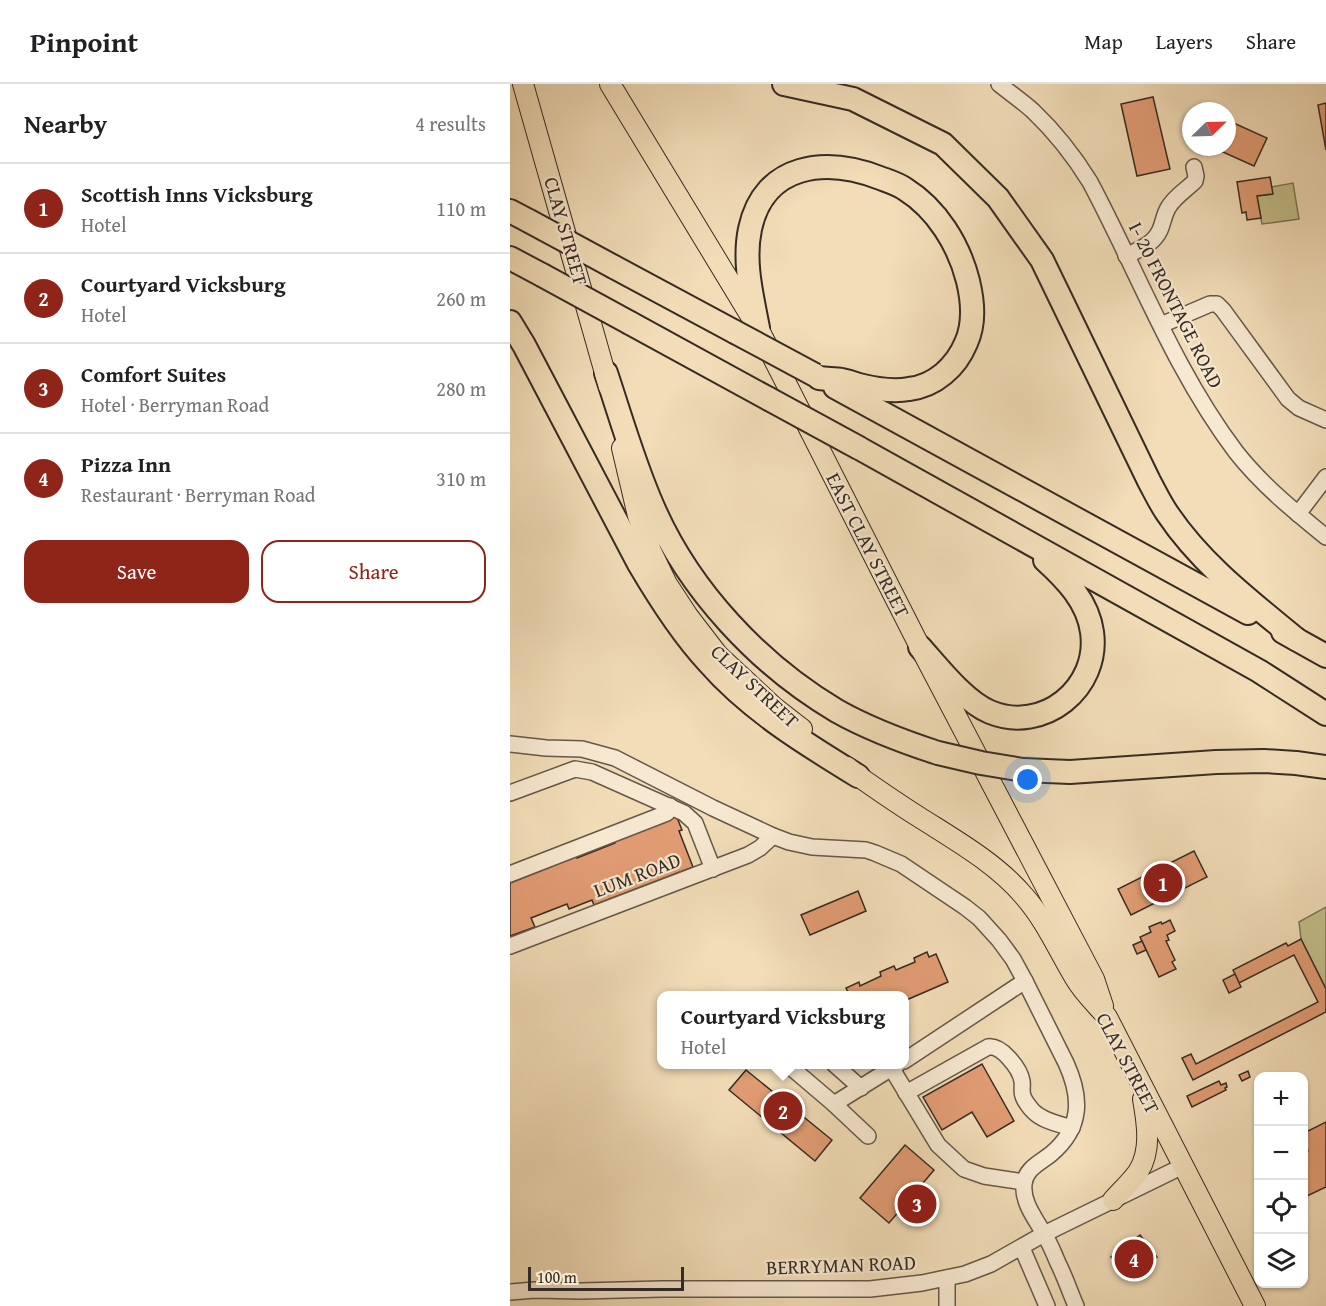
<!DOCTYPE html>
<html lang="en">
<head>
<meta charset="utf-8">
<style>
	body { margin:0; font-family:"Gentium Book Plus",serif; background:#f2f2f2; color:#202124 }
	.controls { position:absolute; right:18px; bottom:18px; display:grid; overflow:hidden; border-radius:12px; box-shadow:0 2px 4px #0004 }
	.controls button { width:54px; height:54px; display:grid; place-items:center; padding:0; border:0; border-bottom:2px solid #e0e0e0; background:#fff; color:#202124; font:30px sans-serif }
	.compass { position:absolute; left:672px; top:18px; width:54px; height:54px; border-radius:50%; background:#fff; box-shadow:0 2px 4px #0004; rotate:67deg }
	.scale { position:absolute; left:18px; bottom:15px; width:156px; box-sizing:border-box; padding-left:6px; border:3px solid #362b24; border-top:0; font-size:16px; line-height:21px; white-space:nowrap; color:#362b24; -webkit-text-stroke:4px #f7e9d1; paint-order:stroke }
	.you { position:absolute; left:518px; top:696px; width:21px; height:21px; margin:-15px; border:4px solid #fff; border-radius:50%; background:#1a73e8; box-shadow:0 0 0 9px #1a73e833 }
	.badge { display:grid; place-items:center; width:39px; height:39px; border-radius:50%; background:#8f2418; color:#fff; font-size:20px; font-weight:700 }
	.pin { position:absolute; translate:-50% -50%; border:3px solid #fff; box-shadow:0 2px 6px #0006 }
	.popup { position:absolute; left:147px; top:907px; width:252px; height:78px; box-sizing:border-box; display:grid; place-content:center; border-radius:12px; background:#fff; filter:drop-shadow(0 2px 4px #0005); font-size:20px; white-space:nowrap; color:#757577 }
	.popup b { font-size:22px; color:#202124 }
	.popup::after { content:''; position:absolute; left:50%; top:100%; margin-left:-12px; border:12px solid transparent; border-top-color:#fff }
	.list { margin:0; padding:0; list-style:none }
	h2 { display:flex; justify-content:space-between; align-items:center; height:78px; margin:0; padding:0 24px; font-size:26px }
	h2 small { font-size:20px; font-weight:400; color:#757577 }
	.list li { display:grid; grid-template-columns:39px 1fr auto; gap:18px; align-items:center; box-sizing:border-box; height:90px; padding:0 24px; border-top:2px solid #e0e0e0 }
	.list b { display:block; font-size:22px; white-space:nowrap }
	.list p { margin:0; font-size:20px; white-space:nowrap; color:#757577 }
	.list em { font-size:20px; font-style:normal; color:#757577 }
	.actions { display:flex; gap:12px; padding:18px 24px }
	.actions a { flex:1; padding:14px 0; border:2px solid #8f2418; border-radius:18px; text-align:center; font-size:21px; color:#8f2418 }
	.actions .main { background:#8f2418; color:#fff }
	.icon { flex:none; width:33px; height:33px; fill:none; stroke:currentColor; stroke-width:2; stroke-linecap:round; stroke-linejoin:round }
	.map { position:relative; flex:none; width:816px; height:1222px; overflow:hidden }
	header { display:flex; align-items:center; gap:36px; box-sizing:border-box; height:84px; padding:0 30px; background:#fff; border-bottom:2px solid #e0e0e0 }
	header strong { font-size:28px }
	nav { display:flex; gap:33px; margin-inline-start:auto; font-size:21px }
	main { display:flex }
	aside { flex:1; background:#fff }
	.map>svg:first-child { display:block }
	.green { fill:#c2bf89; stroke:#7c7556; stroke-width:1.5 }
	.building { fill:#e29c73; stroke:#362b24; stroke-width:1.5 }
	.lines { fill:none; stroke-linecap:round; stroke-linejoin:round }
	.minor-casing { stroke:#655849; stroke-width:18 }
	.major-casing { stroke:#362b24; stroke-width:22 }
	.highway-casing { stroke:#362b24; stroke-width:26 }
	.minor { stroke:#f7e9d1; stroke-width:15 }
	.major { stroke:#f2ddb8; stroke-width:20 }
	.highway { stroke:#f2ddb8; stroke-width:22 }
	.highway-bridge-casing { stroke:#362b24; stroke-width:26; stroke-linecap:butt }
	.highway-bridge { stroke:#f2ddb8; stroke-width:22 }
	.labels { text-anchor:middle; stroke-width:4.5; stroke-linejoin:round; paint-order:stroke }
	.street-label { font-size:20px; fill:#362b24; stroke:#f7e9d1 }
</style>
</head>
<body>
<header>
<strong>Pinpoint</strong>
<nav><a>Map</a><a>Layers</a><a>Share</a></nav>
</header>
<main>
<aside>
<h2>Nearby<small>4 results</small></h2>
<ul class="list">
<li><span class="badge">1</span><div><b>Scottish Inns Vicksburg</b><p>Hotel</p></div><em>110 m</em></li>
<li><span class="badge">2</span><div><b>Courtyard Vicksburg</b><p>Hotel</p></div><em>260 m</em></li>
<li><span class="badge">3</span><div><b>Comfort Suites</b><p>Hotel · Berryman Road</p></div><em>280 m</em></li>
<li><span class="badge">4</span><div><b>Pizza Inn</b><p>Restaurant · Berryman Road</p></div><em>310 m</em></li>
</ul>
<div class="actions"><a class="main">Save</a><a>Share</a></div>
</aside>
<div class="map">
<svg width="816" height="1222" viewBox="0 0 816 1222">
	<rect width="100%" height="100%" fill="#f2ddb8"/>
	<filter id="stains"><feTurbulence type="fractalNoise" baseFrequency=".00333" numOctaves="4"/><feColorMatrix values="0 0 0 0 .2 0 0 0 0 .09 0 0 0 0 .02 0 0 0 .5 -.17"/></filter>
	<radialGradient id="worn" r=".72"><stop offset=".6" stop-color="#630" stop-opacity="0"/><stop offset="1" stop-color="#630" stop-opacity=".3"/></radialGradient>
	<!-- green -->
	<g class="green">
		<path d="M783 99 789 135 752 140 747 112 762 110 761 103Z"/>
		<path d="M816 823V905L791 855 789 838Z"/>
	</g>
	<!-- building -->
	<g class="building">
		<path d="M643 13 660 85 627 92 611 20Z"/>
		<path d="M816 19V66L808 21Z"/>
		<path d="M717 36 757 54 744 82 704 64 705 63H717Z"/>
		<path d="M760 93 763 110 747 112 751 134 737 136 736 128 732 129 727 98Z"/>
		<path d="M166 731 172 746 169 747 183 783 84 821 82 816 59 825 57 820 21 834 25 843 0 852V799L43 782 41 779 65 769 67 774 105 759 104 755Z"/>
		<path d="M684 767 697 793 621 831 608 805Z"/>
		<path d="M348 807 356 827 300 851 291 831Z"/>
		<path d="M660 836 665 847 657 851 659 856 656 857 665 876 662 878 666 885 649 893 630 853 641 848 639 843 651 838 652 840Z"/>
		<path d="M791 855 816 905V928L683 996 672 974 681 970 686 980 808 918 784 871 729 899 723 886 776 859 778 862Z"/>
		<path d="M632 857 636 866 627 870 623 861Z"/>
		<path d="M417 868 419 873 426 870 438 898 394 917V912H331L338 908 336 904 349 898 350 902 371 892 370 888 384 882 386 886 405 878 404 874Z"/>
		<path d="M725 890 731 903 719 909 713 896Z"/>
		<path d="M472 980 504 1037 477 1053 462 1028 432 1046 413 1013Z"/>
		<path d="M236 986 322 1056 305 1077 219 1006Z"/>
		<path d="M738 987 740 993 732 997 729 991Z"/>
		<path d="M709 997 711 1001 716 999 717 1003 715 1004 716 1006 682 1023 677 1012Z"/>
		<path d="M816 1038V1103L795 1113 794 1110V1069L798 1067 794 1058V1049Z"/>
		<path d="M395 1061 424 1086 379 1139 350 1114Z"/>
		<path d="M630 1151 647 1173 618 1196 601 1173Z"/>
	</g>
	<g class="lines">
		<defs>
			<g id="minor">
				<path d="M489 0C500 9 512 17 523 27 545 48 564 72 580 98 628 188 664 286 726 368 752 401 784 427 816 453"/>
				<path d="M616 172C629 165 643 161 650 146 653 139 654 131 658 124 664 113 676 106 685 97L686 92 684 83"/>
				<path d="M651 241 700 220H707L713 226 778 315 789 324 816 336"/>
				<path d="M788 430 816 393"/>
				<path d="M0 660 36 664 72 665 105 674 203 724 263 752 279 758 302 763 356 766 365 769 391 780 455 823 469 834 489 856 503 875 515 897 556 979C572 1014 572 1044 541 1070 530 1079 516 1084 514 1100 512 1119 526 1135 534 1150 540 1159 544 1170 548 1179 555 1193 560 1208 566 1222"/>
				<path d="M0 709 65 685 82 688 174 729 185 739 203 785"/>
				<path d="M0 790 157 729 160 722"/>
				<path d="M0 862 238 771 250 764 263 752"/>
				<path d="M394 977 515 897"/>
				<path d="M277 980 324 1020 358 1052"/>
				<path d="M324 980 351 1004"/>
				<path d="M382 985 428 1061 454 1085 474 1092 514 1098"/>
				<path d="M396 1009 478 963C492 961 510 985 512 997 513 1002 511 1007 513 1012 514 1016 520 1024 523 1027 532 1037 550 1040 562 1044"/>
				<path d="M324 1020 388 980"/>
				<path d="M512 1164 537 1222"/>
				<path d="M437 1194V1222"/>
				<path d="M0 1208 25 1206 71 1207 152 1205H360L412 1199 455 1190 481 1180 534 1150 673 1082"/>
			</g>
			<g id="major">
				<path d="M13 0 99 303"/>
				<path d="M100 0 248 244 410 563 584 895 593 922"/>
				<path d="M112 364 128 432 141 467 157 500 178 532 208 571 265 624 292 645"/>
				<path d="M337 683 348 692C368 706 388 720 409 733 445 756 486 779 514 812 536 837 548 866 565 894 573 908 586 920 597 933L745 1222"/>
				<path d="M603 1116C611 1107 621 1098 628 1088 642 1067 637 1038 633 1015"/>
			</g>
			<g id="highway">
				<path d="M274 0 343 15 433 60 488 114 532 176 639 397C645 408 650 419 657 429 691 480 740 517 786 555"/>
				<path d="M0 127 19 137"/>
				<path d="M0 174 32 191"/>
				<path d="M104 183 225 248"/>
				<path d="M0 238 14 261 129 480C149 514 171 549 198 578 240 626 294 659 348 692"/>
				<path d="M120 239 259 315"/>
				<path d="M248 244C242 212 233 178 240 145 254 79 316 73 370 94 378 97 388 100 395 105 427 125 449 161 458 197 463 218 465 239 456 259 446 283 425 302 399 305 383 308 365 305 349 301 344 299 338 297 332 296 325 295 317 295 309 294"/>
				<path d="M96 289C111 334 124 380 143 423 179 506 249 581 327 627 359 645 394 658 428 669"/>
				<path d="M325 303 738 529"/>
				<path d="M349 364 749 587 816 630"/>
				<path d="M773 548 816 572"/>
				<path d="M410 563C428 583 455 618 480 628 533 650 590 604 582 548 578 518 556 495 535 476"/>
				<path d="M513 686 560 688 706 678 754 677 786 679 816 683"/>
			</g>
		</defs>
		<!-- minor casing -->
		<use href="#minor" class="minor-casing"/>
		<!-- major casing -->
		<use href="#major" class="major-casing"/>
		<!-- highway casing -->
		<use href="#highway" class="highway-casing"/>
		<!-- minor -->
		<use href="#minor" class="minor"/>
		<!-- major -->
		<use href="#major" class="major"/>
		<!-- highway -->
		<use href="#highway" class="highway"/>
		<defs>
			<g id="highway-bridge">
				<path d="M19 137 104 183"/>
				<path d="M32 191 120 239"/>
				<path d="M225 248 305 291"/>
				<path d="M259 315 349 364"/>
				<path d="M428 669 471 679 513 686"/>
			</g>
		</defs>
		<!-- highway-bridge casing -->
		<use href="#highway-bridge" class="highway-bridge-casing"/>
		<!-- highway-bridge -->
		<use href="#highway-bridge" class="highway-bridge"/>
	</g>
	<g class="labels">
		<!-- street labels -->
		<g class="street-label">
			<text transform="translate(56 147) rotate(74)" y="7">CLAY STREET</text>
			<text transform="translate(666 221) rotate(63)" y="7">I- 20 FRONTAGE ROAD</text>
			<text transform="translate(358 461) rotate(63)" y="7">EAST CLAY STREET</text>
			<text transform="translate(245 602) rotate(43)" y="7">CLAY STREET</text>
			<text transform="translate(127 791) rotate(-21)" y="7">LUM ROAD</text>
			<text transform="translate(618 979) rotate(62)" y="7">CLAY STREET</text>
			<text transform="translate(331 1181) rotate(-2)" y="7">BERRYMAN ROAD</text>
		</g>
	</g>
	<rect width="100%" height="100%" filter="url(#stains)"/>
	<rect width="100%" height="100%" fill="url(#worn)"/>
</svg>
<div class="controls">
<button>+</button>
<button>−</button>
<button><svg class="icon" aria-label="locate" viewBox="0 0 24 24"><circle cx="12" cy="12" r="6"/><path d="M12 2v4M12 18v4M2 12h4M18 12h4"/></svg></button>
<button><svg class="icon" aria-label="layers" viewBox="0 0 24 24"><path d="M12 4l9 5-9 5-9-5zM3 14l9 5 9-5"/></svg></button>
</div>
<svg class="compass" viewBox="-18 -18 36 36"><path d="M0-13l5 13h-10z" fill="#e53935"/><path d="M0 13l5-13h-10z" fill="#757577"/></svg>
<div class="scale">100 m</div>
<div class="you"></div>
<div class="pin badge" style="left:653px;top:799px">1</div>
<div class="pin badge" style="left:273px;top:1027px">2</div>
<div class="popup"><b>Courtyard Vicksburg</b>Hotel</div>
<div class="pin badge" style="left:407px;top:1120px">3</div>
<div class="pin badge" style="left:624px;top:1175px">4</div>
</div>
</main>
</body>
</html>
